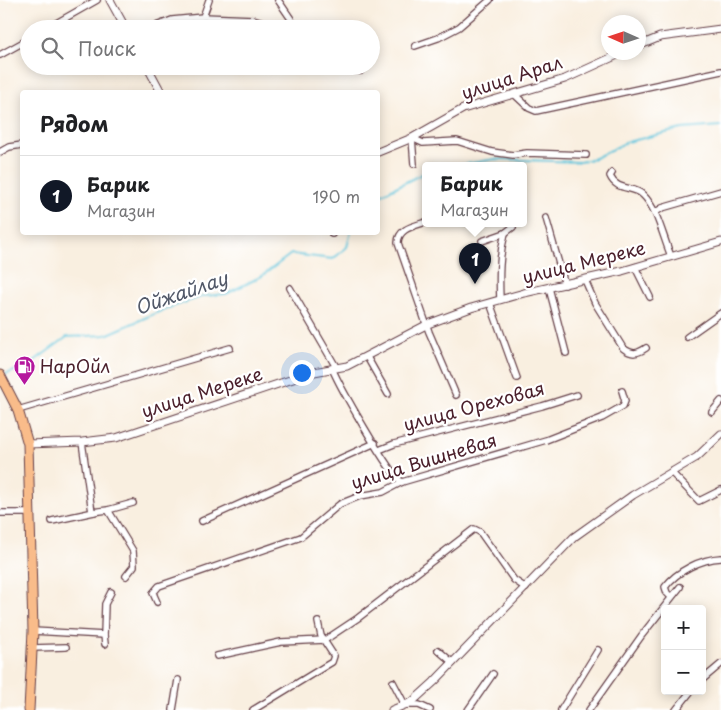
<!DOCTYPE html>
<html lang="ru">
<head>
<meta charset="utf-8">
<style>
	body { margin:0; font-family:"Playpen Sans",sans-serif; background:#f6f6f6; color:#202124 }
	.controls { position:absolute; right:15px; bottom:15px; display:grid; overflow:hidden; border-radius:5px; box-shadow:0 2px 12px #0003 }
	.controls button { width:45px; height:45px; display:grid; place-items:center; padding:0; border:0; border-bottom:1px solid #e0e0e0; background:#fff; color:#202124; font:25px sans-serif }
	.compass { position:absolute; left:601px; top:15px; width:45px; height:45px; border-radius:50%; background:#fff; box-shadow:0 2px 12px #0003; rotate:273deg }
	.you { position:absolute; left:301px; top:372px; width:18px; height:18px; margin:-12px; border:4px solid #fff; border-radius:50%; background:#1a73e8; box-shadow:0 0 0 8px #1a73e833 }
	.badge { display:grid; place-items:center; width:32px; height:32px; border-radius:50%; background:#111827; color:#fff; font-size:16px; font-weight:700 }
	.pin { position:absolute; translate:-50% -41px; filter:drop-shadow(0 1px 2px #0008) }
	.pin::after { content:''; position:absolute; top:26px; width:18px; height:15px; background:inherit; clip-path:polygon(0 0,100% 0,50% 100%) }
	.popup { position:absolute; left:422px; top:162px; width:105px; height:65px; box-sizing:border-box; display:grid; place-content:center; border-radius:5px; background:#fff; filter:drop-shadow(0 1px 4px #0005); font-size:16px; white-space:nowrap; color:#757577 }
	.popup b { font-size:19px; color:#202124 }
	.popup::after { content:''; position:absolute; left:50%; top:100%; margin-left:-10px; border:10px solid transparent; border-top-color:#fff }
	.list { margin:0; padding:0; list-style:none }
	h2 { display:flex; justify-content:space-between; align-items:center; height:65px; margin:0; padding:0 20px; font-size:21px }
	h2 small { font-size:16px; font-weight:400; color:#757577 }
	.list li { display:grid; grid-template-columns:32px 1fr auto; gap:15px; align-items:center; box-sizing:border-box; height:80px; padding:0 20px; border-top:1px solid #e0e0e0 }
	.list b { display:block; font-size:19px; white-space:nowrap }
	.list p { margin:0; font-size:16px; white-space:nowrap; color:#757577 }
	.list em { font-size:16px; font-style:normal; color:#757577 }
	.icon { flex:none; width:28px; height:28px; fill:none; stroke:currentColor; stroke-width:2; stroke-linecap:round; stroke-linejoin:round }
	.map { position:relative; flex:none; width:721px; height:710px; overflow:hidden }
	.search { position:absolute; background:#fff; box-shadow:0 2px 12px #0003; left:20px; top:20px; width:360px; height:55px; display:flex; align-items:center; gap:12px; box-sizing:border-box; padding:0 18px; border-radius:28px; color:#757577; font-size:19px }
	.panel { position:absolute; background:#fff; box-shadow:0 2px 12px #0003; left:20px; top:90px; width:360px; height:145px; border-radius:5px }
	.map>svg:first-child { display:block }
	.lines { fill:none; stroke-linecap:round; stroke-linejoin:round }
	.stream { stroke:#60c6dd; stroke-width:2 }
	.minor-casing { stroke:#643e46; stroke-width:8 }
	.tertiary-casing { stroke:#643e46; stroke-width:9 }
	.primary-casing { stroke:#643e46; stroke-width:11 }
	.minor { stroke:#fff; stroke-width:5.5 }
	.tertiary { stroke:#fff; stroke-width:7 }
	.primary { stroke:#f9bc8a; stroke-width:9 }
	.labels { text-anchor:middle; stroke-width:4.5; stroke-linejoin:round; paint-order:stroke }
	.street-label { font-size:18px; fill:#4a1f2b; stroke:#fff }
	.poi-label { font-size:18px; fill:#4a1f2b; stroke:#fff; text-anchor:start }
	.water-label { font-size:19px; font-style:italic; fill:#525969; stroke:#fff }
</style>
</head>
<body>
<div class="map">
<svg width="721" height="710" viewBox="0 0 721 710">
	<rect width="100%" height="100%" fill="#fff"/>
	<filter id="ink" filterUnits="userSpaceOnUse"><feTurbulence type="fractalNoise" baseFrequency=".02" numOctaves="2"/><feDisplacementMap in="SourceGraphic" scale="10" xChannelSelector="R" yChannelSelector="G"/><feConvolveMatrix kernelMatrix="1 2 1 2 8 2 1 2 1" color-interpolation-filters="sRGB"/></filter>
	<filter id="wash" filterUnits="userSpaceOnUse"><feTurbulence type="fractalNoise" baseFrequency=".0096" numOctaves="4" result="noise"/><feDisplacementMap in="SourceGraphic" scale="20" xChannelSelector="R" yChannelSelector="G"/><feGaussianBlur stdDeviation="1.12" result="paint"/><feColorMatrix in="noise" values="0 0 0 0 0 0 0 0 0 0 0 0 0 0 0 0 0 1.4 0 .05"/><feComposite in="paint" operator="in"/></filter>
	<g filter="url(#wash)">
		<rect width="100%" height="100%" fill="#f9efe0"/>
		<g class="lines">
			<!-- stream -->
			<g class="stream">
				<path d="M461 165 495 159 580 162 595 158 627 142 682 129 721 126"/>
				<path d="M378 196 426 172"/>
				<path d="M6 374 26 367 67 337 106 335 163 310 204 296 226 294 262 276 291 254 333 259 347 247 351 232"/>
			</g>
		</g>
	</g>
	<g filter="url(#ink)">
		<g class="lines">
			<defs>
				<g id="minor">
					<path d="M278 0 291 19 294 29"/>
					<path d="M203 17 253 19 282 28H286L292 23"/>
					<path d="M46 29 97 0"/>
					<path d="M148 29 172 20 203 17 209 0"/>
					<path d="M415 46 438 38 459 27 490 0"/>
					<path d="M0 55 29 39"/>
					<path d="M299 66 301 69 360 71"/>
					<path d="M514 94 529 108 536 111 721 71"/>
					<path d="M412 138 423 143 457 141 492 152 513 155 527 153 586 155"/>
					<path d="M412 138 414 164"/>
					<path d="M0 152 9 147 22 145"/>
					<path d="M612 173 610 176C617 192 633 185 643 195 657 208 663 237 671 256"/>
					<path d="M656 212 662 208 721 191"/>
					<path d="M546 218 565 285"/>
					<path d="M426 222C415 226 398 228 398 243L429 332 456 395"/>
					<path d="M332 234V232"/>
					<path d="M482 241 505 233"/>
					<path d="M635 267 650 297"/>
					<path d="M585 280 595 303 623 348C632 355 637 354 646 348"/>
					<path d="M290 288 336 367"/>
					<path d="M549 288 566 353"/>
					<path d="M500 300C499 276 499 256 505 233L513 227"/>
					<path d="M490 303 517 378"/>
					<path d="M687 337 721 313"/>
					<path d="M367 357 388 394"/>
					<path d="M332 368C339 385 390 476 402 482"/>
					<path d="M18 410 230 348"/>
					<path d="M712 412 721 401"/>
					<path d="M82 442 92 512 108 510 133 503"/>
					<path d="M379 450 394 444 542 406 577 395"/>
					<path d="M671 472 699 501 721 490"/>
					<path d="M108 510 133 551 134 566 126 576"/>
					<path d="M0 513H31"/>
					<path d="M52 521 94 512"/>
					<path d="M202 521 375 443"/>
					<path d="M671 597 667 593 665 587C677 571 701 559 721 558"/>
					<path d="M157 602 153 593 159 586 301 537 340 504 360 496 383 492 402 482 546 440 602 418 623 406 625 401 622 391"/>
					<path d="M33 631 104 635 105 604 111 592"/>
					<path d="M104 635 105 644"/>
					<path d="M32 648 66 647"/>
					<path d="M438 650 453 663"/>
					<path d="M217 656 281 642 325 640 358 618 474 529 480 532 514 580 526 588"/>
					<path d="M702 680 721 664"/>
					<path d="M393 682 405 705"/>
					<path d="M407 705H419L430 710"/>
					<path d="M173 710 178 680"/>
					<path d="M253 710 332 662 334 656 321 636 318 622"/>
					<path d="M468 710 493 674"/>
					<path d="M561 710 598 650"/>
					<path d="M589 710 642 635 680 587"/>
					<path d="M676 710 691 691"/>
				</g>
				<g id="tertiary">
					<path d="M110 0 126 29"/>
					<path d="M638 46 660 37 721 29"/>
					<path d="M147 66 161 92"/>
					<path d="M378 152 412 138 463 109 565 79 624 52"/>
					<path d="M28 444 82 442 116 438 314 372 347 366 428 324 471 308 524 293 622 271 721 242"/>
					<path d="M392 710 412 702 434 682 574 537 633 495 697 457 721 434"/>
				</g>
				<path id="primary" d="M0 375 18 410 28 444 33 631 29 710"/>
			</defs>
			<!-- minor casing -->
			<use href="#minor" class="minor-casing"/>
			<!-- tertiary casing -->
			<use href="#tertiary" class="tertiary-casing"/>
			<!-- primary casing -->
			<use href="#primary" class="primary-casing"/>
			<!-- minor -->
			<use href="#minor" class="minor"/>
			<!-- tertiary -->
			<use href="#tertiary" class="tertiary"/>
			<!-- primary -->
			<use href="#primary" class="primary"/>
		</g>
	</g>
	<!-- icons -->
	<defs>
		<symbol id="fuel-pin" viewBox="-11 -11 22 30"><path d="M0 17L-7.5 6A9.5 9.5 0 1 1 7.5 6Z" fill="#b5179e" stroke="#fff"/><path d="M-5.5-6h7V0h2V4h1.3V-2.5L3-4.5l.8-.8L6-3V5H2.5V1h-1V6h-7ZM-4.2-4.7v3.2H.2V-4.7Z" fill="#fff"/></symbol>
	</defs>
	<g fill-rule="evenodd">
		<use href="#fuel-pin" x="12" y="354" width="25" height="34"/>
	</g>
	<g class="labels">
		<!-- street labels -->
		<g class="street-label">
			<text transform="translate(512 78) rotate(-18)" y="6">улица Арал</text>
			<text transform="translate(584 263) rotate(-14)" y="6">улица Мереке</text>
			<text transform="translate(202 393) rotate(-18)" y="6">улица Мереке</text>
			<text transform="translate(474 407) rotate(-15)" y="6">улица Ореховая</text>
			<text transform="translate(424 462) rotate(-17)" y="6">улица Вишневая</text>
		</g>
		<!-- poi labels -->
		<g class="poi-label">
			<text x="40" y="373">НарОйл</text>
		</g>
		<!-- water labels -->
		<g class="water-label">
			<text transform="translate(181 293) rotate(-19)" y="7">Ойжайлау</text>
		</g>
	</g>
</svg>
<div class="controls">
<button>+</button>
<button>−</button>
</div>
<svg class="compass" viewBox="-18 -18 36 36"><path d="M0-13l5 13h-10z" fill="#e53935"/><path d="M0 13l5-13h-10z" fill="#757577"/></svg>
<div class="you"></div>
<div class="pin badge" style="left:475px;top:284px">1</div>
<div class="popup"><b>Барик</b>Магазин</div>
<div class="search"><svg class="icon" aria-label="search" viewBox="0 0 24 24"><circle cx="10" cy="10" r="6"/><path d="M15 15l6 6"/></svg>Поиск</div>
<section class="panel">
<h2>Рядом<small></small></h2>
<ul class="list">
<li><span class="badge">1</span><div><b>Барик</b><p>Магазин</p></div><em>190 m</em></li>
</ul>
</section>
</div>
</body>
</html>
